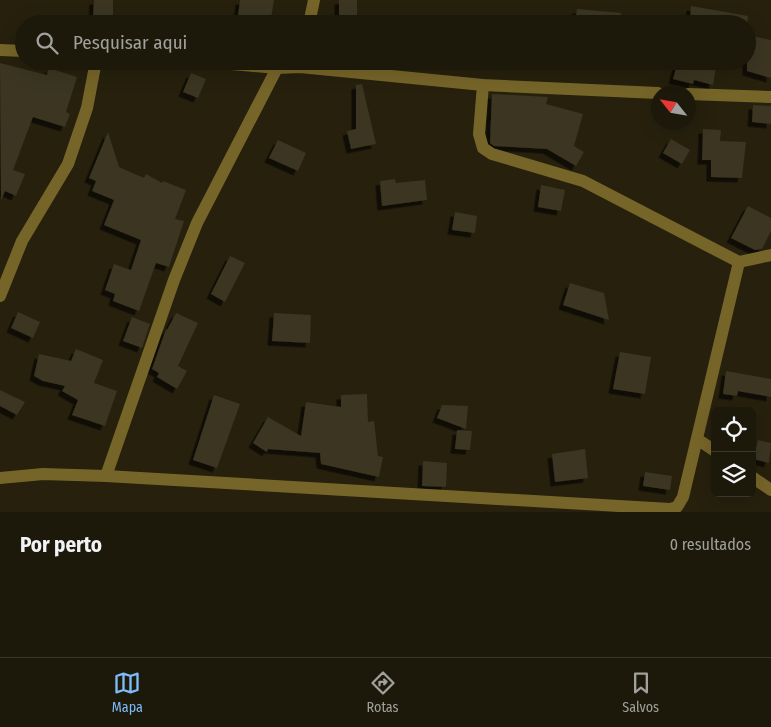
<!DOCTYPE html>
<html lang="pt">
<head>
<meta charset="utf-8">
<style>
	body { margin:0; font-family:"Fira Sans Condensed",sans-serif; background:#292518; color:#f1f3f6 }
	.controls { position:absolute; right:15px; bottom:15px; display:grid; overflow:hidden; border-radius:8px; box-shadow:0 5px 20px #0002 }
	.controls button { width:45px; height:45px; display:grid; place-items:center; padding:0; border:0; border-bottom:1px solid #3a372b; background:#1c180a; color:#f1f3f6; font:25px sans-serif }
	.compass { position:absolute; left:651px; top:85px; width:45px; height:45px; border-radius:50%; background:#1c180a; box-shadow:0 5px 20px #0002; rotate:301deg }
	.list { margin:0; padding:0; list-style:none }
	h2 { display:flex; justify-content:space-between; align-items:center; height:65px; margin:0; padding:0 20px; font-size:21px }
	h2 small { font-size:16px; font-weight:400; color:#a0a09c }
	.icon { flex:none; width:28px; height:28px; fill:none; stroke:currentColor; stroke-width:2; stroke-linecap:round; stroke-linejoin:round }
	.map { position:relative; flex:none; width:771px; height:512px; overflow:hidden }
	.search { position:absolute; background:#1c180a; box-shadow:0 5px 20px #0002; left:15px; right:15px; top:15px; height:55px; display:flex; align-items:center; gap:12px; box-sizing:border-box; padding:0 18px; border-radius:28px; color:#a0a09c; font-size:19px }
	.sheet { height:145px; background:#1c180a }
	nav { display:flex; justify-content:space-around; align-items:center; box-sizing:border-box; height:70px; border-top:1px solid #3a372b; background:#1c180a; font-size:14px; color:#a0a09c }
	nav a { display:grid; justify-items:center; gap:2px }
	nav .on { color:#7fbdfa }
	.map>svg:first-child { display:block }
	.building { fill:#3a3521; filter:url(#shadow) }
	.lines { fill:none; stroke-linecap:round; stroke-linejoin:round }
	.minor { stroke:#766529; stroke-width:12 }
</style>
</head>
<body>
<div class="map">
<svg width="771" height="512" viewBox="0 0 771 512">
	<defs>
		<filter id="shadow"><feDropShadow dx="-4.5" dy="4.5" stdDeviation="0" flood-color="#0009"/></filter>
	</defs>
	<rect width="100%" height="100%" fill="#26200d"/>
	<!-- building -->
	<g class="building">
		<path d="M94 0H113V18H93Z"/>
		<path d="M240 0H274L270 24H237Z"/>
		<rect x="339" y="0" width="18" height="16"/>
		<path d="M691 6 748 16 747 24H690Z"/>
		<path d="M577 9 621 13 620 24H575Z"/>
		<path d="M747 35 771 40V78L747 71Z"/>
		<path d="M678 61 692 65 693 61H717L713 85 694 80 693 84 673 79Z"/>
		<path d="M0 63 47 75 49 68 77 77 66 112 70 114 65 127 33 117 13 170 25 174 16 196 5 191 1 201Z"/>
		<path d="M191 73 206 79 198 98 183 92Z"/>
		<path d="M362 84 376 144 351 149 347 131 356 129V85Z"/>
		<path d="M492 94 548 97 546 104 583 114 574 146 584 152 576 166 547 149 494 146 490 143Z"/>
		<path d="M753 105 771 106V124L752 122Z"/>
		<path d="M703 129 721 130 720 141 746 142 742 178 711 177V160H702Z"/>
		<path d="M108 132 119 167 144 178 146 174 162 183 163 181 186 190 175 219 184 221 169 267 156 263 139 311 113 301 115 294 105 290 114 264 131 270 141 240 104 225 114 200 92 191 96 181 89 178Z"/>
		<path d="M671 139 690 150 682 164 663 153Z"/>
		<path d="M278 140 306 153 298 171 269 158Z"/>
		<path d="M395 179 396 183 425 180 427 200 382 206 380 181Z"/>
		<path d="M541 185 565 190 561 211 538 207Z"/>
		<path d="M748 206 771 218V231L762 249 755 250 731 238Z"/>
		<path d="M455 212 477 216 475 233 452 230Z"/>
		<path d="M230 256 245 263 225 302 211 294Z"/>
		<path d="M570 283 604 293 609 320 563 305Z"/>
		<path d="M18 312 40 322 33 338 11 328Z"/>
		<path d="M176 313 198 323 178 366 187 371 177 389 157 377 159 373 152 369 166 329 167 330Z"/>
		<path d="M274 313 311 315 310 343 272 341Z"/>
		<path d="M132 317 150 324 142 348 123 341Z"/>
		<path d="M76 349 103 360 94 383 117 391 105 426 72 415 78 400 62 391 65 386 43 381 34 376 39 354 71 361Z"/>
		<path d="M620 352 651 357 645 394 613 389Z"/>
		<path d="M726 371 771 379V397L738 391 737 396 723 394Z"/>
		<path d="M0 390 25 402 17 415 0 406Z"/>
		<path d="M367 394 368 422 374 421 378 456 383 457 379 477 321 464 320 453 268 449 267 452 253 443 268 417 301 436 306 402 341 407V395Z"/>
		<path d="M214 395 240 404 217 468 193 460Z"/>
		<path d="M442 405 468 406 466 429 437 418Z"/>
		<path d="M457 430 472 431 470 450 455 449Z"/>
		<path d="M758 440 771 443 769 463 753 459Z"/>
		<path d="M585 449 588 478 555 482 552 454Z"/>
		<path d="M423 461 447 463 446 487 422 486Z"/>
		<path d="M645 472 672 476 670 490 643 486Z"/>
	</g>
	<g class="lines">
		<!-- minor -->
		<g class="minor">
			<path d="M309 24 314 0"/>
			<path d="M0 50 24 51"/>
			<path d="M199 61 277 68 300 67 483 85 658 93"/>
			<path d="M483 85 479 134 483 148 492 154 583 181 739 262 771 255"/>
			<path d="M688 94 771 97"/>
			<path d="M0 296 22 241 68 164 87 108 96 61"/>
			<path d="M697 439 715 451"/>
			<path d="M106 476 174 280 197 223 277 68"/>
			<path d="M752 477 771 490"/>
			<path d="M0 478 43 474 106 476 670 509 677 507 683 497 739 262"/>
		</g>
	</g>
</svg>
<div class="controls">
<button><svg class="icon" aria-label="locate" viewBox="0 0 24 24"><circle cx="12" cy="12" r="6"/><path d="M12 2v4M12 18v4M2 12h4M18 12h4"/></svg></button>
<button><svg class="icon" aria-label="layers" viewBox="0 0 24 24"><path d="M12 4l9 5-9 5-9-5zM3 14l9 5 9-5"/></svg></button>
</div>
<svg class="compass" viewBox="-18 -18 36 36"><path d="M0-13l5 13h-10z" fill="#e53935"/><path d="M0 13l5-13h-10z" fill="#a0a09c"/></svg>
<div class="search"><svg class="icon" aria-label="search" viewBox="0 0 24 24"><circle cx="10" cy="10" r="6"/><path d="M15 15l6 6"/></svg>Pesquisar aqui</div>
</div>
<section class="sheet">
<h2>Por perto<small>0 resultados</small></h2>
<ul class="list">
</ul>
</section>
<nav>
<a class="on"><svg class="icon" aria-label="map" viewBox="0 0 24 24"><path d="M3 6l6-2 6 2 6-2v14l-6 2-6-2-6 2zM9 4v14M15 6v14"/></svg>Mapa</a>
<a><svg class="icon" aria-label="directions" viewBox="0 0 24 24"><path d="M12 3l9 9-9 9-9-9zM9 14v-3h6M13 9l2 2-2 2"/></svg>Rotas</a>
<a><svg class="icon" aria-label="saved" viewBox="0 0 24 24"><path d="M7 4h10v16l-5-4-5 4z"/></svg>Salvos</a>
</nav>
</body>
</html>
